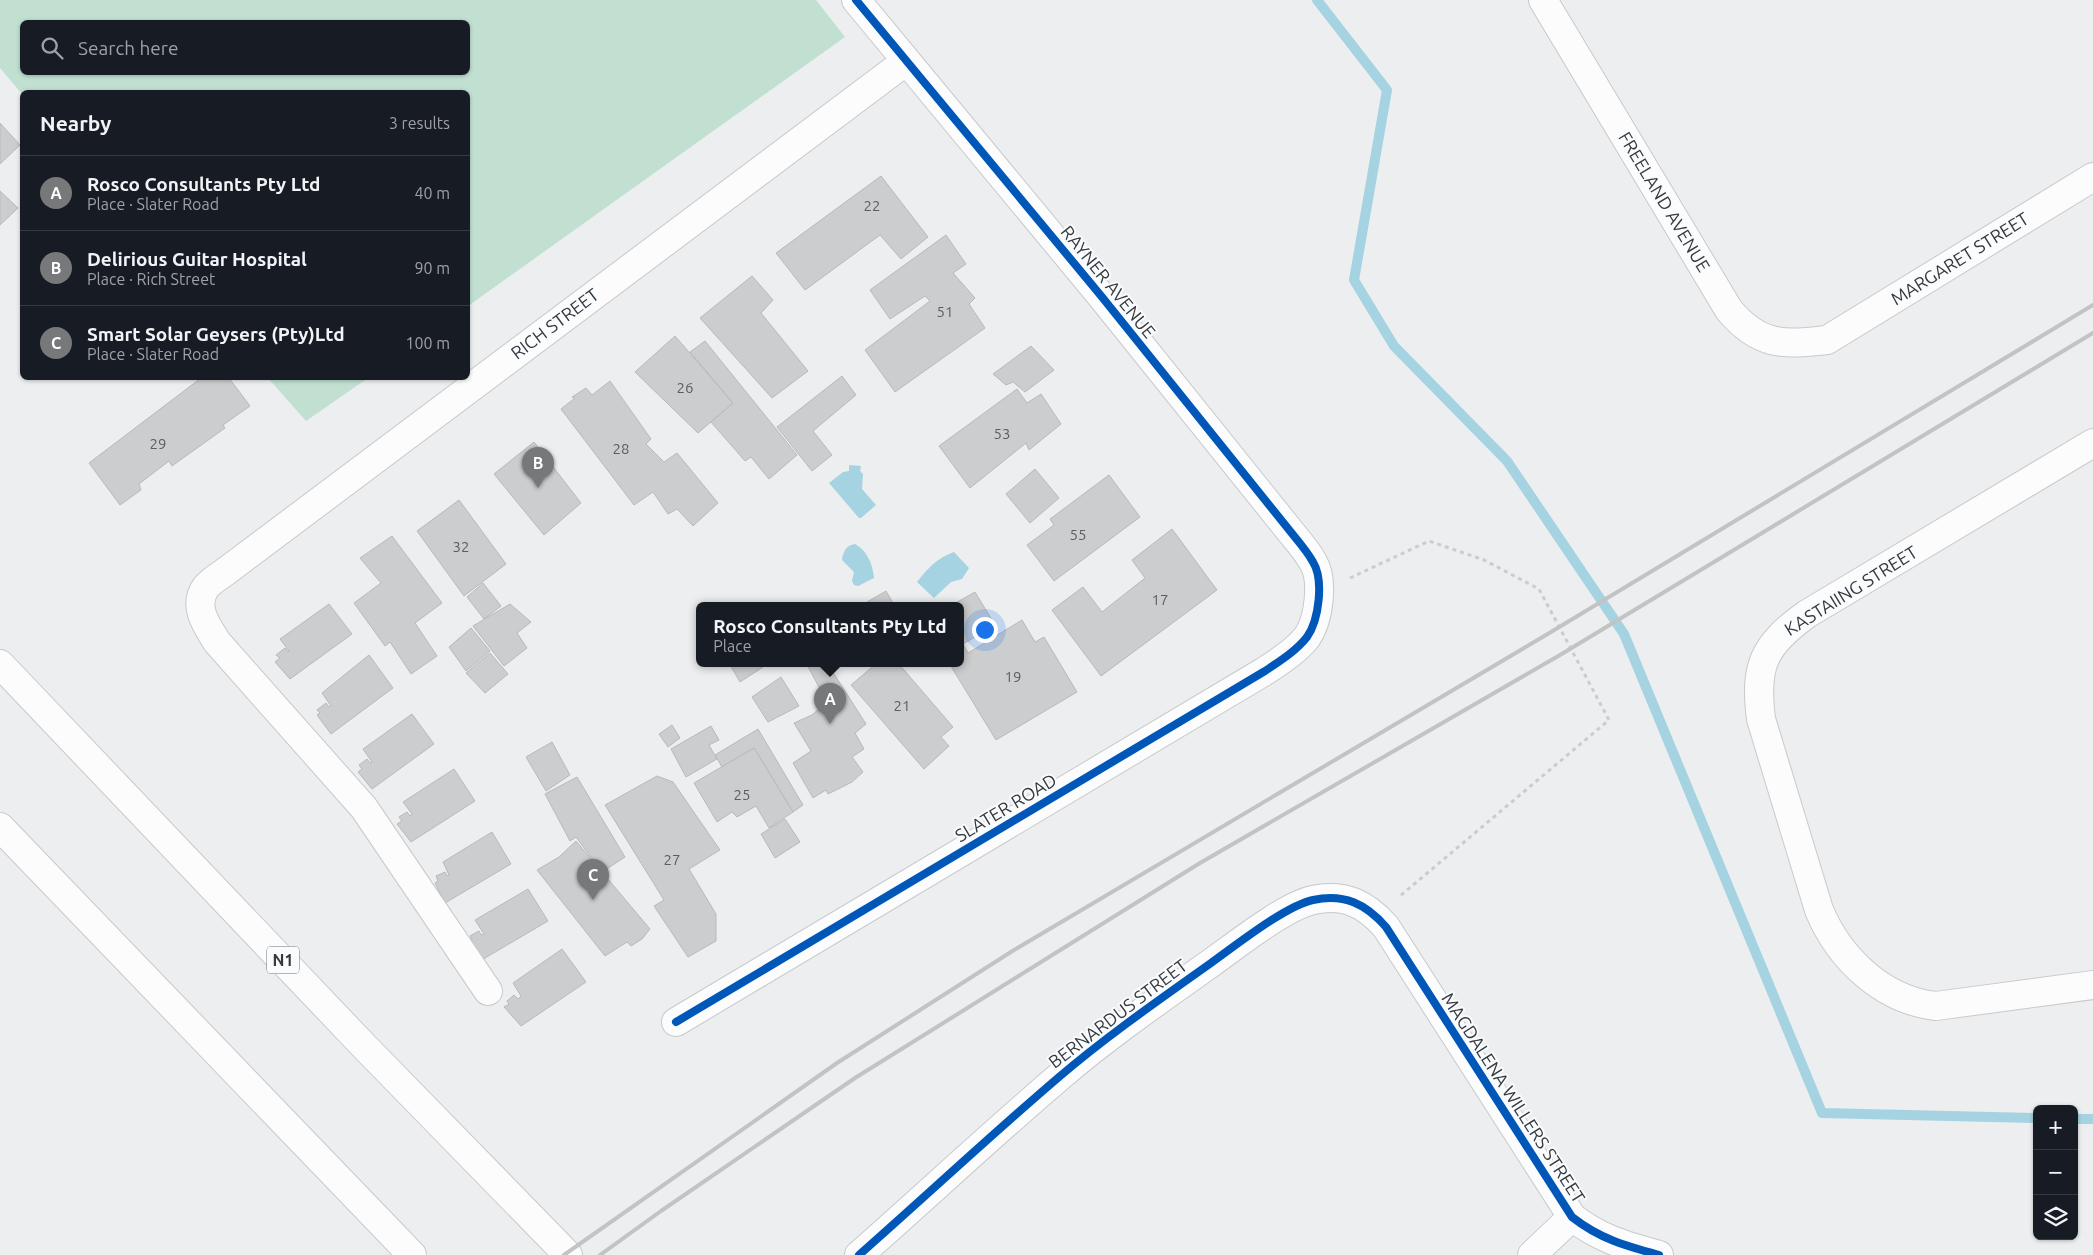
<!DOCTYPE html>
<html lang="en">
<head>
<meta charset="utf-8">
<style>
	body { margin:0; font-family:Ubuntu,sans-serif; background:#20242c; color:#f1f3f6 }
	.controls { position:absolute; right:15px; bottom:15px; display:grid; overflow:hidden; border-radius:8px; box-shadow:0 1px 4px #0004 }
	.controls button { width:45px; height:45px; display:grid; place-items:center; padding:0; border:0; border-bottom:1px solid #363941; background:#171b24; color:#f1f3f6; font:25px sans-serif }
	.you { position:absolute; left:984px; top:629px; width:18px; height:18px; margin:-12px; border:4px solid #fff; border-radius:50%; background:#1a73e8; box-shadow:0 0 0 8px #1a73e833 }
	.badge { display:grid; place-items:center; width:32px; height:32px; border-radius:50%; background:#76787a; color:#fff; font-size:16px; font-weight:700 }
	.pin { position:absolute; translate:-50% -41px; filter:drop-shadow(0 1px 2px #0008) }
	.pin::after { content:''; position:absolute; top:26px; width:18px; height:15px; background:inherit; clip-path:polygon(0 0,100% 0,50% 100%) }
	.popup { position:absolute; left:696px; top:602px; width:268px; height:65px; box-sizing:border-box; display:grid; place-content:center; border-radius:8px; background:#171b24; filter:drop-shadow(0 1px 4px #0005); font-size:16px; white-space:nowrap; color:#9ea1a6 }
	.popup b { font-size:19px; color:#f1f3f6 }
	.popup::after { content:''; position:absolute; left:50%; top:100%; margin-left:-10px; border:10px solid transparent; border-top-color:#171b24 }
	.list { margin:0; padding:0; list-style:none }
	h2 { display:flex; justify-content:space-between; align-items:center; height:65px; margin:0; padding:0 20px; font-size:21px }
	h2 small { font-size:16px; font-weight:400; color:#9ea1a6 }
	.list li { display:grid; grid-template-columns:32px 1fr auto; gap:15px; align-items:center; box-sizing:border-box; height:75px; padding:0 20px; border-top:1px solid #363941 }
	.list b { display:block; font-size:19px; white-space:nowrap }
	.list p { margin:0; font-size:16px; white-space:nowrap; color:#9ea1a6 }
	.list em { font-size:16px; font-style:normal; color:#9ea1a6 }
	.icon { flex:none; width:28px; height:28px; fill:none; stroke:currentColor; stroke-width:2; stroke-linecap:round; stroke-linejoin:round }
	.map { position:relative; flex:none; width:2093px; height:1255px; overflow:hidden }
	.search { position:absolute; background:#171b24; box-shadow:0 1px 4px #0004; left:20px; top:20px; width:450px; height:55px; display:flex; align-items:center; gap:12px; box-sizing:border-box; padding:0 18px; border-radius:8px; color:#9ea1a6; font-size:19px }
	.panel { position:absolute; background:#171b24; box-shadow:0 1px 4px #0004; left:20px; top:90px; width:450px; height:290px; border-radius:8px }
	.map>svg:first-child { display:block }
	.green { fill:#c1e0d2; fill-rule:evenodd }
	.water { fill:#a5d3e1 }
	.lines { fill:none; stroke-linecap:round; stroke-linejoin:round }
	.stream { stroke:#a5d3e1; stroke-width:10 }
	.building { fill:#cccdce; stroke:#b7b9ba }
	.minor-casing { stroke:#c8c9cb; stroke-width:30 }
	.highway-casing { stroke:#c8c9cb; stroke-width:30 }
	.path { stroke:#ccc; stroke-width:3; stroke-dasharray:4 4; stroke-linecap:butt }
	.minor { stroke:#fcfcfd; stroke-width:28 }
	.highway { stroke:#fcfcfd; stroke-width:28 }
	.rail { stroke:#c2c3c3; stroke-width:4 }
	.cycleway-casing { stroke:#f8fcff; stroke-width:11 }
	.cycleway { stroke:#0057b8; stroke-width:8 }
	.labels { text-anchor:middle; stroke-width:4; stroke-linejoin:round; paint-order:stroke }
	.number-label { font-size:15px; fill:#5c5d5f }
	.shield { fill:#f8fcff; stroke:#717375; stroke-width:1 }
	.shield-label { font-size:16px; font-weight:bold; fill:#37383a }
	.street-label { font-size:18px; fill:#37383a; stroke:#f8fcff }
</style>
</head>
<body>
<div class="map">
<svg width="2093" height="1255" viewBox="0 0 2093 1255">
	<rect width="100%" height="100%" fill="#eceef0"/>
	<!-- green -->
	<g class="green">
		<path d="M0 0H816L845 37 468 306V92H22V94L0 68ZM22 22H468V72H22Z"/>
		<path d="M268 378H368L306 421Z"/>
	</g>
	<!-- water -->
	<g class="water">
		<path d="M849 465 861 466 860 471 863 474 862 489 876 505 861 518H859L829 483 843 472 849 471Z"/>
		<path d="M855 544C867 550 873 565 874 578L858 586 854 585 852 581 854 572 842 560C843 552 846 545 855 544Z"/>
		<path d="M954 552 969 568 962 579 951 582 934 598 917 582C928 568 937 558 954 552Z"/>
	</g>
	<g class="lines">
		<!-- stream -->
		<g class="stream">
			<path d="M1317 0 1387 90 1354 280 1394 346 1507 461 1624 634 1822 1113 2037 1118"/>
			<path d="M2074 1119H2093"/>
		</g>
	</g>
	<!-- building -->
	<g class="building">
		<path d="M0 123 20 145 0 164Z"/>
		<path d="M881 176 928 237 901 259 880 235 805 290 776 253Z"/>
		<path d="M0 191 18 208 0 225Z"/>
		<path d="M946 235 966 264 953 273 975 298 969 304 985 328 895 392 865 350 930 301 925 296 890 319 870 290Z"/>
		<path d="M752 276 773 300 761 313 808 371 772 398 700 318Z"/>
		<path d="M675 336 733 403 698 433 635 372Z"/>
		<path d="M705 341 797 455 769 479 751 457 745 461 711 422 733 403 690 352Z"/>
		<path d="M1031 346 1054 370 1025 392 1013 382 1006 385 993 374Z"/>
		<path d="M842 376 856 395 813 431 832 455 812 471 777 427Z"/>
		<path d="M201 378H229L250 406 223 425 225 428 172 466 169 461 139 484 141 490 120 505 89 463Z"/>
		<path d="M610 381 651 439 646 444 664 462 677 453 718 503 693 526 677 509 668 514 653 492 634 505 561 409 575 398 572 397 586 388 592 395Z"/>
		<path d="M1017 389 1027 403 1041 394 1061 424 1029 450 1026 443 970 488 939 446Z"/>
		<path d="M534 442 581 503 544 535 494 474Z"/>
		<path d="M1035 469 1059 498 1030 523 1006 494Z"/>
		<path d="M1109 475 1140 517 1054 581 1027 545 1054 525 1050 519Z"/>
		<path d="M459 500 506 564 464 596 417 531Z"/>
		<path d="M1172 529 1217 590 1101 676 1052 610 1083 587 1102 612 1145 578 1132 560Z"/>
		<path d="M392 536 442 603 415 623 437 656 411 674 390 642 385 646 354 603 381 583 360 558Z"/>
		<path d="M483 583 501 606 484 619 467 597Z"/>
		<path d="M886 591 894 605H862Z"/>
		<path d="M975 592 995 625 963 644 968 653 1022 620 1035 642 1044 637 1077 692 996 740 949 663H960V605H952Z"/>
		<path d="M329 604 352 634 290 679 275 662 280 658 276 655 285 648 288 652 289 651 280 639Z"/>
		<path d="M510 604 531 622 517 633 527 648 504 666 473 626Z"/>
		<path d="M471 628 490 651 466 671 449 647Z"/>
		<path d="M490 653 508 674 485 693 466 673Z"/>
		<path d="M369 655 393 688 331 734 317 715 320 713 317 710 326 703 329 707 331 706 322 693Z"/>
		<path d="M729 663H760L763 667 740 682Z"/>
		<path d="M806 663H827L866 724 855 733 864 749 852 757 863 772 852 782 828 794 826 790 813 798 793 763 811 751 794 723 812 715 827 702Z"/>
		<path d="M877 663H898L953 727 941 737 949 746 924 769 851 685Z"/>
		<path d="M781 677 799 706 768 722 752 697Z"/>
		<path d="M412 714 434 744 372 789 358 772 362 769 359 765 367 759 370 763 372 762 363 749Z"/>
		<path d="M672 725 680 738 668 747 659 734Z"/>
		<path d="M711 726 719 740 709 745 717 759 686 777 671 749Z"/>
		<path d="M758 729 803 805 793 812 754 748 722 767 715 755Z"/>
		<path d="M552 742 570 775 546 791 526 757Z"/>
		<path d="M754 748 793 812 769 828 756 806 737 817 732 812 717 822 694 783Z"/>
		<path d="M454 769 475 801 411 842 397 824 402 821 399 817 407 812 410 816 412 814 403 802Z"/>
		<path d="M657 776 673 782 720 850 689 869 716 914V941L688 957 654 906 664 900 605 805Z"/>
		<path d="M577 777 625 857 602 872 576 837 570 841 545 794Z"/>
		<path d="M785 819 800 842 775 858 761 834Z"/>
		<path d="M492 832 511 864 445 903 435 883 438 881 436 876 445 872 447 876 449 875 443 862Z"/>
		<path d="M576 841 650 929 642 939 631 946 627 942 605 956 537 870 559 857Z"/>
		<path d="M528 889 548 921 480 961 467 942 472 939 470 936 479 931 481 935 484 934 475 920Z"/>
		<path d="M562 949 586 982 521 1026 504 1007 509 1004 507 1001 514 995 518 999 521 996 513 983Z"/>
	</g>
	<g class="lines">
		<defs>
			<g id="minor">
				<path d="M1543 0 1729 310C1759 346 1783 345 1827 340L2093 177"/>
				<path d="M2093 443 1807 614C1764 645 1754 665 1761 719L1819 910C1839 958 1882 1000 1936 1006L2093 985"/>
				<path d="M488 991 364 808 217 642C207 626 192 606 206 587 211 581 219 576 225 572L905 62"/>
				<path d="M676 1022 1265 671C1280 661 1296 651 1307 637 1319 620 1324 580 1313 562 1307 551 1298 541 1290 531L1102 297 856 0"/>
				<path d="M859 1255C926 1196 991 1135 1059 1077 1107 1036 1159 1000 1211 963 1235 946 1285 906 1313 900 1344 893 1366 904 1386 927L1572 1217C1600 1239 1626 1246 1659 1255"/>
				<path d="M1532 1255 1572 1217"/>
			</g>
			<g id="highway">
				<path d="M0 664 362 1044 568 1255"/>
				<path d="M0 827 412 1255"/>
			</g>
		</defs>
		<!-- minor casing -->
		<use href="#minor" class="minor-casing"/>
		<!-- highway casing -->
		<use href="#highway" class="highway-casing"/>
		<!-- path -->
		<path class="path" d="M1350 578 1429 541 1484 560 1539 589 1609 720 1400 896"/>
		<!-- minor -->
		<use href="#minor" class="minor"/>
		<!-- highway -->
		<use href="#highway" class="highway"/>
		<!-- rail -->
		<g class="rail">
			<path d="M564 1255 837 1063 1014 950 1546 635 2093 305"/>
			<path d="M600 1255 661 1211 855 1078 1200 863 1560 655 2093 333"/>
		</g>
		<defs>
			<g id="cycleway">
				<path d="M676 1022 1265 671C1280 661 1296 651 1307 637 1319 620 1324 580 1313 562 1307 551 1298 541 1290 531L1102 297 856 0"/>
				<path d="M859 1255C926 1196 991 1135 1059 1077 1107 1036 1159 1000 1211 963 1235 946 1285 906 1313 900 1344 893 1366 904 1386 927L1572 1217C1600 1239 1626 1246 1659 1255"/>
			</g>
		</defs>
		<!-- cycleway casing -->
		<use href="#cycleway" class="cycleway-casing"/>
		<!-- cycleway -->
		<use href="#cycleway" class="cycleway"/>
	</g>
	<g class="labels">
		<!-- number labels -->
		<g class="number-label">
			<text x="872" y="211">22</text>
			<text x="945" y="317">51</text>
			<text x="685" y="393">26</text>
			<text x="1002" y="439">53</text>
			<text x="158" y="449">29</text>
			<text x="621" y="454">28</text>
			<text x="1078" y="540">55</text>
			<text x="461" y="552">32</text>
			<text x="1160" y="605">17</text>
			<text x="1013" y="682">19</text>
			<text x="902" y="711">21</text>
			<text x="742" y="800">25</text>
			<text x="672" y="865">27</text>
		</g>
		<!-- shield labels -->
		<rect class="shield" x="267" y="946.5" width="32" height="27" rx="4"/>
		<g class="shield-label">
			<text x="283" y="966">N1</text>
		</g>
		<!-- street labels -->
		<g class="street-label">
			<text transform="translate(1664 202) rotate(59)" y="6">FREELAND AVENUE</text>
			<text transform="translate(1960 259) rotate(-32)" y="6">MARGARET STREET</text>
			<text transform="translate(1108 282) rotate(51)" y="6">RAYNER AVENUE</text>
			<text transform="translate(555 324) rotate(-37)" y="6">RICH STREET</text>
			<text transform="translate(1851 591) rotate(-32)" y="6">KASTAIING STREET</text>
			<text transform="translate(1006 808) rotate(-31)" y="6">SLATER ROAD</text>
			<text transform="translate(1118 1014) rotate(-37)" y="6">BERNARDUS STREET</text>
			<text transform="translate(1513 1098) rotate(57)" y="6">MAGDALENA WILLERS STREET</text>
		</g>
	</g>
</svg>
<div class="controls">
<button>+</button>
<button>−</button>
<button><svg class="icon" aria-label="layers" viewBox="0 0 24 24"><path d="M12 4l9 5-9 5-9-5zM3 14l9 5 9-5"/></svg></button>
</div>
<div class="you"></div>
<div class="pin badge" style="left:830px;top:724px">A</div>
<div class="popup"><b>Rosco Consultants Pty Ltd</b>Place</div>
<div class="pin badge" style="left:538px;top:488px">B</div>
<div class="pin badge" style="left:593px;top:900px">C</div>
<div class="search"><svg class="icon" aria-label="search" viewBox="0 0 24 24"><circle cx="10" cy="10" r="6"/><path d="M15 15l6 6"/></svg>Search here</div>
<section class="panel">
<h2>Nearby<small>3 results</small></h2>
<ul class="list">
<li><span class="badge">A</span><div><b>Rosco Consultants Pty Ltd</b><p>Place · Slater Road</p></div><em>40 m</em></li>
<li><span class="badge">B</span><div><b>Delirious Guitar Hospital</b><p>Place · Rich Street</p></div><em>90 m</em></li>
<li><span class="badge">C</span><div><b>Smart Solar Geysers (Pty)Ltd</b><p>Place · Slater Road</p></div><em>100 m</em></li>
</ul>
</section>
</div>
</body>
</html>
